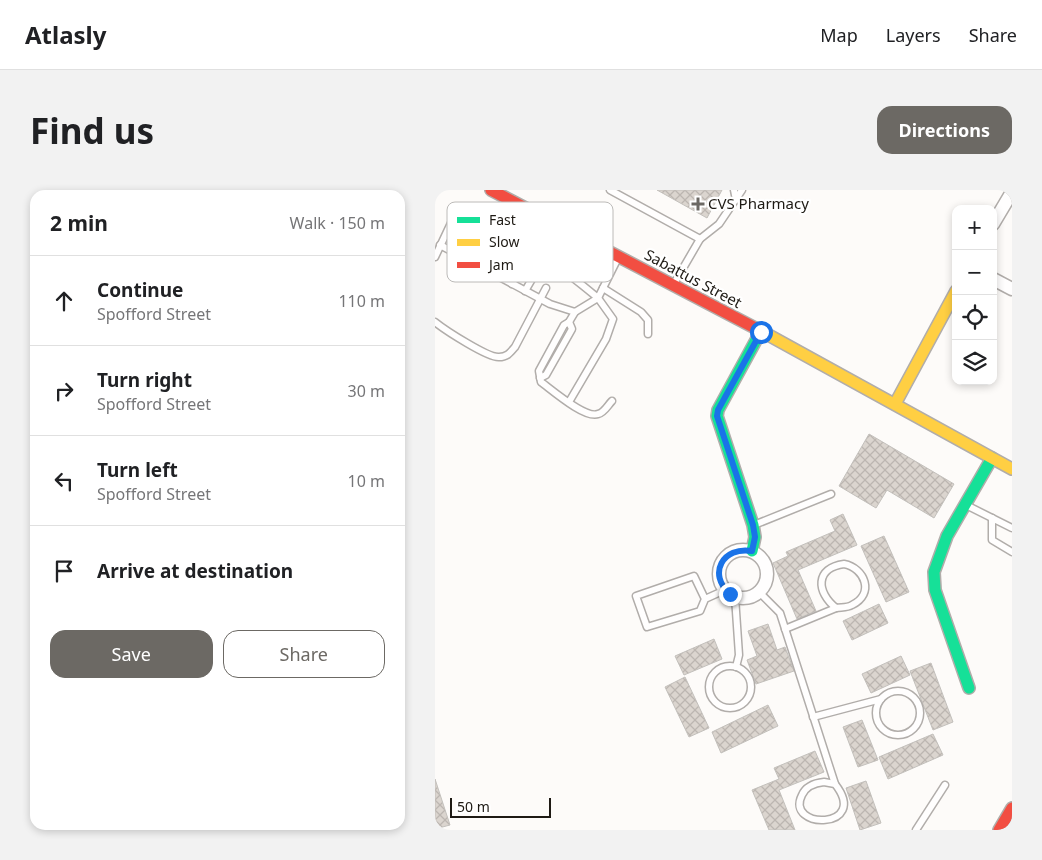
<!DOCTYPE html>
<html lang="en">
<head>
<meta charset="utf-8">
<style>
	body { margin:0; font-family:"Noto Sans",sans-serif; background:#f2f2f2; color:#202124 }
	.controls { position:absolute; right:15px; top:15px; display:grid; overflow:hidden; border-radius:10px; box-shadow:0 2px 8px #0003 }
	.controls button { width:45px; height:45px; display:grid; place-items:center; padding:0; border:0; border-bottom:1px solid #e0e0e0; background:#fff; color:#202124; font:25px sans-serif }
	.scale { position:absolute; left:15px; bottom:12px; width:101px; box-sizing:border-box; padding-left:5px; border:2px solid #1e1a14; border-top:0; font-size:14px; line-height:18px; white-space:nowrap; color:#1e1a14; -webkit-text-stroke:4px #fff; paint-order:stroke }
	.stop { position:absolute; width:15px; height:15px; margin:-11px; border:4px solid #1a73e8; border-radius:50%; background:#fff }
	.stop.end { background:#1a73e8; border-color:#fff; box-shadow:0 1px 5px #0008 }
	.list { margin:0; padding:0; list-style:none }
	h2 { display:flex; justify-content:space-between; align-items:center; height:65px; margin:0; padding:0 20px; font-size:21px }
	h2 small { font-size:16px; font-weight:400; color:#757577 }
	.list li { display:grid; grid-template-columns:32px 1fr auto; gap:15px; align-items:center; box-sizing:border-box; height:90px; padding:0 20px; border-top:1px solid #e0e0e0 }
	.list b { display:block; font-size:19px; white-space:nowrap }
	.list p { margin:0; font-size:16px; white-space:nowrap; color:#757577 }
	.list em { font-size:16px; font-style:normal; color:#757577 }
	.actions { display:flex; gap:10px; padding:15px 20px }
	.actions a { flex:1; padding:11px 0; border:1px solid #6c6964; border-radius:15px; text-align:center; font-size:18px; color:#6c6964 }
	.actions .main { background:#6c6964; color:#fff }
	.icon { flex:none; width:28px; height:28px; fill:none; stroke:currentColor; stroke-width:2; stroke-linecap:round; stroke-linejoin:round }
	.map { position:relative; flex:none; width:577px; height:640px; overflow:hidden; border-radius:15px }
	header { display:flex; align-items:center; gap:30px; box-sizing:border-box; height:70px; padding:0 25px; background:#fff; border-bottom:1px solid #e0e0e0 }
	header strong { font-size:24px }
	nav { display:flex; gap:28px; margin-inline-start:auto; font-size:18px }
	.intro { display:flex; align-items:center; justify-content:space-between; box-sizing:border-box; height:120px; padding:0 30px }
	h1 { margin:0; font-size:35px }
	.button { padding:12px 22px; border-radius:15px; background:#6c6964; color:#fff; font-size:18px; font-weight:700 }
	main { display:flex; gap:30px; padding:0 30px }
	aside { flex:1; background:#fff; border-radius:15px; box-shadow:0 2px 8px #0003 }
	.map>svg:first-child { display:block }
	.building { fill:url(#building-cross-hatch); stroke:#c3c0bc }
	.lines { fill:none; stroke-linecap:round; stroke-linejoin:round }
	.lane-casing { stroke:#b1adaa; stroke-width:9 }
	.street-casing { stroke:#b1adaa; stroke-width:15 }
	.fast-casing { stroke:#b1adaa; stroke-width:14 }
	.slow-casing { stroke:#b1adaa; stroke-width:14 }
	.jam-casing { stroke:#b1adaa; stroke-width:14 }
	.lane { stroke:#fffefe; stroke-width:6 }
	.street { stroke:#fffefe; stroke-width:12 }
	.fast { stroke:#16e098; stroke-width:11 }
	.slow { stroke:#ffcf43; stroke-width:11 }
	.jam { stroke:#f24e42; stroke-width:11 }
	.route { stroke:#1a73e8; stroke-width:6 }
	.poi-dot { fill:#6c6964; stroke:#fff; stroke-width:2 }
	.labels { text-anchor:middle; stroke-width:4.5; stroke-linejoin:round; paint-order:stroke }
	.poi-label { font-size:15px; fill:#1e1a14; stroke:#fff; text-anchor:start }
	.street-label { font-size:15px; fill:#1e1a14; stroke:#fff }
	.key { fill:#fff; stroke:#bcbab8; stroke-width:1 }
	.key-label { font-size:14px; fill:#1e1a14 }
</style>
</head>
<body>
<header>
<strong>Atlasly</strong>
<nav><a>Map</a><a>Layers</a><a>Share</a></nav>
</header>
<div class="intro"><h1>Find us</h1><a class="button">Directions</a></div>
<main>
<aside>
<h2>2 min<small>Walk · 150 m</small></h2>
<ul class="list">
<li><svg class="icon" aria-label="ahead" viewBox="0 0 24 24"><path d="M12 20V5M6 11l6-6 6 6"/></svg><div><b>Continue</b><p>Spofford Street</p></div><em>110 m</em></li>
<li><svg class="icon" aria-label="right" viewBox="0 0 24 24"><path d="M7 20v-9h11M14 6l5 5-5 5"/></svg><div><b>Turn right</b><p>Spofford Street</p></div><em>30 m</em></li>
<li><svg class="icon" aria-label="left" viewBox="0 0 24 24"><path d="M17 20v-9H6M10 6l-5 5 5 5"/></svg><div><b>Turn left</b><p>Spofford Street</p></div><em>10 m</em></li>
<li><svg class="icon" aria-label="arrive" viewBox="0 0 24 24"><path d="M6 21V4h12l-3 4 3 4H6"/></svg><div><b>Arrive at destination</b></div></li>
</ul>
<div class="actions"><a class="main">Save</a><a>Share</a></div>
</aside>
<div class="map">
<svg width="577" height="640" viewBox="0 0 577 640">
	<defs>
		<pattern id="building-cross-hatch" width="8" height="8" patternUnits="userSpaceOnUse" patternTransform="scale(1.25)"><rect width="8" height="8" fill="#dbd5cf"/><path d="M0 0l8 8M0 8l8-8" fill="none" stroke="#bcb6b1"/></pattern>
	</defs>
	<rect width="100%" height="100%" fill="#fdfbf9"/>
	<!-- building -->
	<g class="building">
		<path d="M222 0H287L272 28Z"/>
		<path d="M434 244 519 294 499 328 452 300 441 318 404 296Z"/>
		<path d="M408 324 422 355 363 380 381 421 362 429 338 373 353 366 351 362 400 341 395 330Z"/>
		<path d="M449 346 474 402 451 412 426 356Z"/>
		<path d="M444 414 453 433 417 450 408 431Z"/>
		<path d="M333 434 342 460 350 457 359 481 321 494 312 470 322 466 313 441Z"/>
		<path d="M279 449 287 469 249 485 240 466Z"/>
		<path d="M466 466 475 485 436 503 427 484Z"/>
		<path d="M496 473 518 532 498 540 475 481Z"/>
		<path d="M250 487 274 538 254 547 230 497Z"/>
		<path d="M333 515 343 536 286 563 277 542Z"/>
		<path d="M427 530 443 570 423 577 408 537Z"/>
		<path d="M498 544 508 565 453 589 444 567Z"/>
		<path d="M380 561 389 582 344 600 360 640H334L317 600 344 589 339 578Z"/>
		<path d="M0 589 15 635 0 639Z"/>
		<path d="M431 591 446 633 425 640 411 598Z"/>
	</g>
	<g class="lines">
		<defs>
			<g id="lane">
				<path d="M175 0 265 49 240 92"/>
				<path d="M299 0 301 10"/>
				<path d="M39 42 46 31"/>
				<path d="M51 48 58 36"/>
				<path d="M265 49 284 34 307 0"/>
				<path d="M5 55 115 114 140 122 163 108 178 129 171 149 134 212"/>
				<path d="M64 55 71 44"/>
				<path d="M77 63 84 52"/>
				<path d="M24 65 31 53"/>
				<path d="M0 67 17 31 29 24C79 42 122 74 163 108L183 68"/>
				<path d="M90 70 96 59"/>
				<path d="M37 72 44 60"/>
				<path d="M104 77 110 67"/>
				<path d="M50 79 57 67"/>
				<path d="M119 85 124 76"/>
				<path d="M63 86 70 74"/>
				<path d="M77 94 84 82"/>
				<path d="M168 98 206 122 213 130V144"/>
				<path d="M90 101 97 89"/>
				<path d="M140 122 134 132 129 135 104 181 106 192C117 200 150 229 163 224 169 223 173 215 177 211"/>
				<path d="M0 132C10 140 53 168 64 167 72 167 75 163 80 157L111 98"/>
				<path d="M105 188 111 185 137 139 134 132"/>
				<path d="M531 315 577 338"/>
				<path d="M557 328V350L577 362"/>
				<path d="M319 335 396 304"/>
				<path d="M409 374C430 378 440 404 417 415 412 418 406 417 401 418 381 402 380 378 409 374Z"/>
				<path d="M324 402 345 423 400 594"/>
				<path d="M300 407 304 465 301 477"/>
				<path d="M270 409 265 421 212 437 201 406 259 386 270 409 290 400"/>
				<path d="M350 439 401 418"/>
				<circle cx="295" cy="497" r="21"/>
				<circle cx="463" cy="523" r="22"/>
				<path d="M378 527 446 509"/>
				<path d="M389 592 400 594C436 640 349 640 367 605 371 596 379 593 389 592Z"/>
				<path d="M481 640 510 595"/>
			</g>
			<g id="street">
				<path d="M558 34 577 2"/>
				<path d="M558 89 577 99"/>
				<circle cx="308" cy="384" r="24"/>
			</g>
			<g id="fast">
				<path d="M317 361 320 347 318 335 282 226 283 220 326 141"/>
				<path d="M534 498 500 400 499 382 512 346 557 268"/>
			</g>
			<g id="slow">
				<path d="M326 141 577 279"/>
				<path d="M460 214 521 101"/>
			</g>
			<g id="jam">
				<path d="M56 0 326 141"/>
				<path d="M564 640 577 618"/>
			</g>
		</defs>
		<!-- lane casing -->
		<use href="#lane" class="lane-casing"/>
		<!-- street casing -->
		<use href="#street" class="street-casing"/>
		<!-- fast casing -->
		<use href="#fast" class="fast-casing"/>
		<!-- slow casing -->
		<use href="#slow" class="slow-casing"/>
		<!-- jam casing -->
		<use href="#jam" class="jam-casing"/>
		<!-- lane -->
		<use href="#lane" class="lane"/>
		<!-- street -->
		<use href="#street" class="street"/>
		<!-- fast -->
		<use href="#fast" class="fast"/>
		<!-- slow -->
		<use href="#slow" class="slow"/>
		<!-- jam -->
		<use href="#jam" class="jam"/>
	</g>
	<g class="lines">
		<!-- route -->
		<path class="route" d="M295 404C272 384 288 356 317 361L320 347 318 335 282 226 283 220 326 142"/>
	</g>
	<!-- markers -->
	<path class="poi-dot" d="M260.5 6.5h5v5h5v5h-5v5h-5v-5h-5v-5h5z"/>
	<g class="labels">
		<!-- poi labels -->
		<g class="poi-label">
			<text x="273" y="19">CVS Pharmacy</text>
		</g>
		<!-- street labels -->
		<g class="street-label">
			<text transform="translate(258 89) rotate(28)" y="5">Sabattus Street</text>
		</g>
	</g>
	<!-- legend -->
	<rect x="12" y="12" width="166" height="80" rx="8" class="key"/>
	<rect x="22" y="27" width="23" height="6" fill="#16e098"/>
	<rect x="22" y="49" width="23" height="7" fill="#ffcf43"/>
	<rect x="22" y="72" width="23" height="6" fill="#f24e42"/>
	<g class="key-label">
		<text x="54" y="35">Fast</text>
		<text x="54" y="57">Slow</text>
		<text x="54" y="80">Jam</text>
	</g>
</svg>
<div class="controls">
<button>+</button>
<button>−</button>
<button><svg class="icon" aria-label="locate" viewBox="0 0 24 24"><circle cx="12" cy="12" r="6"/><path d="M12 2v4M12 18v4M2 12h4M18 12h4"/></svg></button>
<button><svg class="icon" aria-label="layers" viewBox="0 0 24 24"><path d="M12 4l9 5-9 5-9-5zM3 14l9 5 9-5"/></svg></button>
</div>
<div class="scale">50 m</div>
<div class="stop" style="left:326px;top:142px"></div>
<div class="stop end" style="left:295px;top:404px"></div>
</div>
</main>
</body>
</html>
